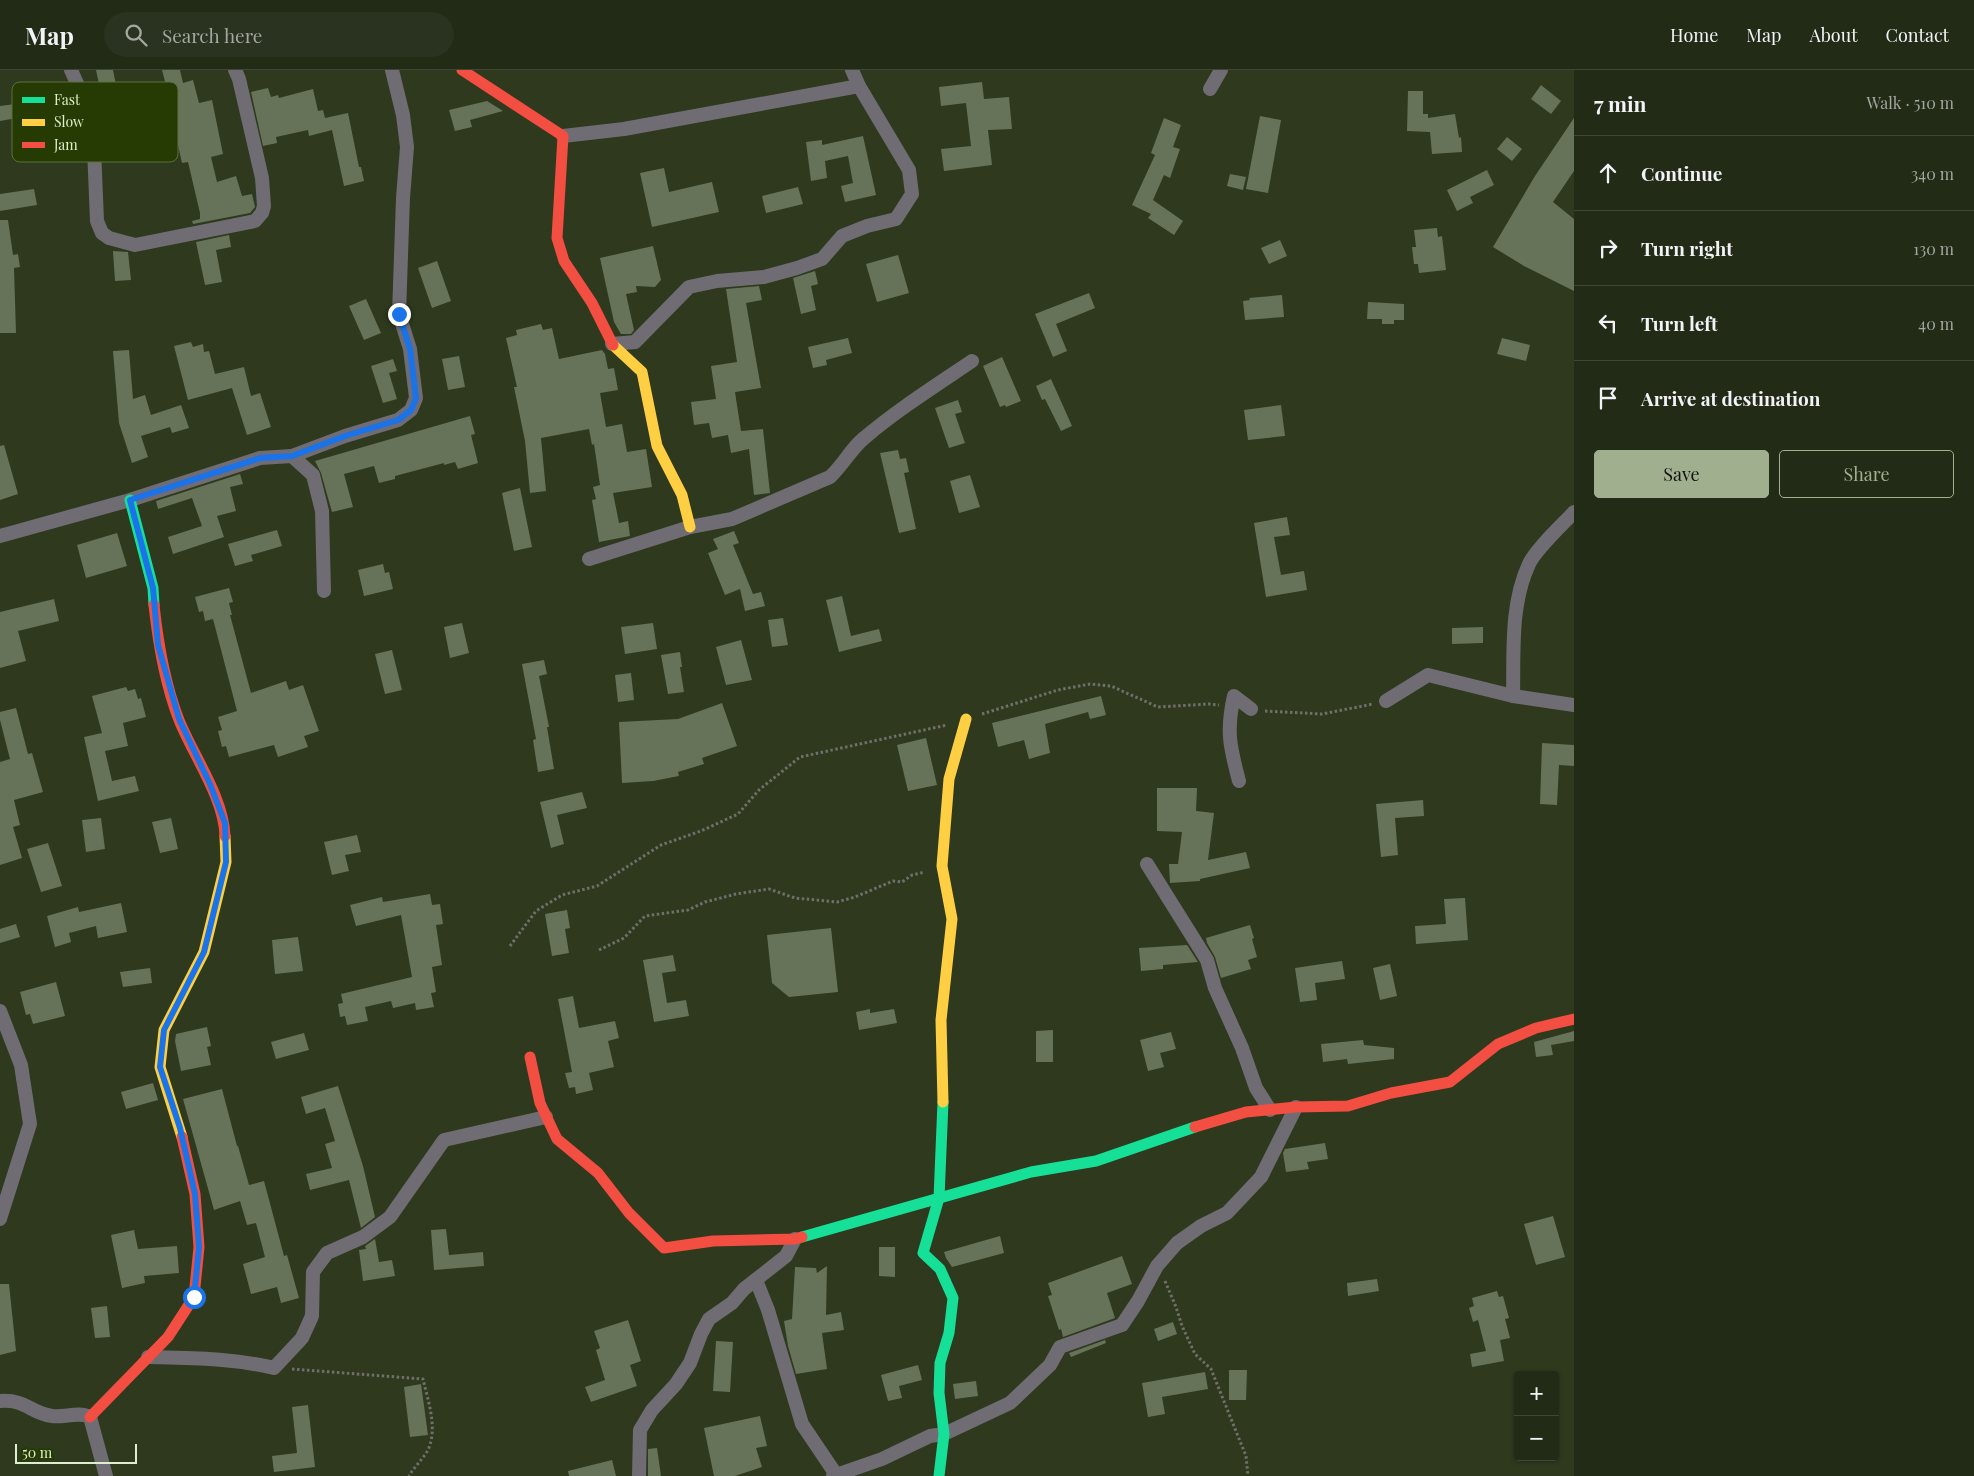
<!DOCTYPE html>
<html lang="en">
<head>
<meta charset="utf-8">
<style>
	body { margin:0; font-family:"Playfair Display",serif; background:#2a331f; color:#f1f3f6 }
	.controls { position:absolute; right:15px; bottom:15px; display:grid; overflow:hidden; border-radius:5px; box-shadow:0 1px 4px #0004 }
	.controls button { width:45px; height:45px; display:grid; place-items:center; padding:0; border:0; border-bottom:1px solid #3f4735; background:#222b16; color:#f1f3f6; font:25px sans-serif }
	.scale { position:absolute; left:15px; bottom:12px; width:122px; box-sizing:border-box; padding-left:5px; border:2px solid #ddefcb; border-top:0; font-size:14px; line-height:18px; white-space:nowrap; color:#ddefcb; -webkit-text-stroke:4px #263b03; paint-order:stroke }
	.stop { position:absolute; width:15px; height:15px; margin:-11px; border:4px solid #1a73e8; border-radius:50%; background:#fff }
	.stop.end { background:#1a73e8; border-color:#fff; box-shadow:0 1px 5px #0008 }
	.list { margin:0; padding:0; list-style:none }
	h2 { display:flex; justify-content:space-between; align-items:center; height:65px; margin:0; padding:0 20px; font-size:21px }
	h2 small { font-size:16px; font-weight:400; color:#a2a7a1 }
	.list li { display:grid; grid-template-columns:32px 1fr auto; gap:15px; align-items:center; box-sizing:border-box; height:75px; padding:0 20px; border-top:1px solid #3f4735 }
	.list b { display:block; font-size:19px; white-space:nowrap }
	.list em { font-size:16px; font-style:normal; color:#a2a7a1 }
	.actions { display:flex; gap:10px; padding:15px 20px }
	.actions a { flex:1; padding:11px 0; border:1px solid #a0af8e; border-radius:5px; text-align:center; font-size:18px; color:#a0af8e }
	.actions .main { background:#a0af8e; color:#111 }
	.icon { flex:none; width:28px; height:28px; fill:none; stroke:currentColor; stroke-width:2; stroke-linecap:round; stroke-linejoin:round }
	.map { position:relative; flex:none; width:1574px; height:1406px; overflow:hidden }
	header { display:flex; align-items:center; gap:30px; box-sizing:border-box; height:70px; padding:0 25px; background:#222b16; border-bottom:1px solid #3f4735 }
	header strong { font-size:24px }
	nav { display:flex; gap:28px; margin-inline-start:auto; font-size:18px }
	.search { width:350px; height:45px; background:#2a331f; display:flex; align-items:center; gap:12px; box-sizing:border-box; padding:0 18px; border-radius:28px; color:#a2a7a1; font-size:19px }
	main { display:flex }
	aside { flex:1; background:#222b16 }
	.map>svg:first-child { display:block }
	.building { fill:#677358 }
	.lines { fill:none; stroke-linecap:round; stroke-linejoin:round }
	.path { stroke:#6f6f6c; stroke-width:3; stroke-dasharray:2.5 2.5; stroke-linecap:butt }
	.street { stroke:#706c73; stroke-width:14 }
	.fast { stroke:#16e098; stroke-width:11 }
	.slow { stroke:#ffcf43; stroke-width:11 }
	.jam { stroke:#f24e42; stroke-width:11 }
	.route { stroke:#1a73e8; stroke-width:6 }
	.key { fill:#263b03; stroke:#5d713f; stroke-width:1 }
	.key-label { font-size:14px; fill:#ddefcb }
</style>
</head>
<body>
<header>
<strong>Map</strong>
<div class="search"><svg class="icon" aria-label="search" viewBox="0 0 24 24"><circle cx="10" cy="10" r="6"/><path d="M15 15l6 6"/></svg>Search here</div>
<nav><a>Home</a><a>Map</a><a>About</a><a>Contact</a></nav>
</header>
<main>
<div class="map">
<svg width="1574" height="1406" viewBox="0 0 1574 1406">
	<rect width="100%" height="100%" fill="#2e391d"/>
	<!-- building -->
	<g class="building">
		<path d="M96 0H113L116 15 100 19Z"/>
		<path d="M162 0H180L183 13 193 10 199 33 212 30 223 84 211 87 217 112 236 106 242 126 252 124 255 137 250 143 193 154 192 151 200 149V143L188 92 182 93 170 39 172 38Z"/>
		<path d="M982 12 984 29 1009 27 1012 59 988 60 992 95 944 101 941 79 971 76 966 33 941 36 939 17Z"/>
		<path d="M1541 15 1561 31 1551 44 1531 29Z"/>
		<path d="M268 18 271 27 278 25 279 28 313 19 318 41 323 40 325 48 348 43 359 97H361L364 111 344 116 332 60 309 66 308 60 276 67 277 73 263 76 251 22Z"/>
		<path d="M1408 21H1423V44H1428V48L1455 44 1459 68 1461 67 1462 82 1432 84 1430 62 1407 61Z"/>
		<path d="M487 31 503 41 470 50 472 57 455 61 449 40Z"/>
		<path d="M15 34 17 48 0 51V36Z"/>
		<path d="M1260 46 1281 50 1268 123 1246 119Z"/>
		<path d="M1164 48 1181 55 1173 77 1180 79 1170 108 1164 105 1153 130 1183 151 1174 165 1148 148 1151 144 1132 135 1155 85 1151 83Z"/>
		<path d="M1574 48V101L1553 132 1574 149V221L1524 196 1493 177 1535 106Z"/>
		<path d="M863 66 876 125 845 132 841 116 853 113 848 86 825 91 827 108 811 111 806 72 822 70V75Z"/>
		<path d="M1507 67 1522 79 1512 91 1497 79Z"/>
		<path d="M664 98 669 122 712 112 719 142 652 157 640 103Z"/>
		<path d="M1487 100 1494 115 1470 127 1473 133 1457 141 1447 120Z"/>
		<path d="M1230 104 1246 107 1243 120 1227 116Z"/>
		<path d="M798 117 803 134 766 143 762 126Z"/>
		<path d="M34 119 37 135 0 141V124Z"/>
		<path d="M0 150H8L13 185 18 184 20 197 14 198 16 263H0Z"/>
		<path d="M1437 158 1438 167 1442 166 1446 200 1419 203 1418 194H1414L1412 177H1416L1414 160Z"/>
		<path d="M229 165 231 177 216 180 222 212 205 215 196 172Z"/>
		<path d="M1280 170 1287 186 1269 194 1261 178Z"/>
		<path d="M653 176 661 210 655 217 636 216 637 222 626 224 634 260 631 264H621L614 252 600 188Z"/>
		<path d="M113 181 128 182 131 210 115 211Z"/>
		<path d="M898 185 909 223 877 232 866 194Z"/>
		<path d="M437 191 451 231 432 238 418 198Z"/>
		<path d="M815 201 818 214 811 216 816 240 801 244 793 208Z"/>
		<path d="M759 216 762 230 746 233 761 318 735 322 741 361 763 359 770 423 754 425 749 379 731 383 728 365 712 368 709 353 694 355 691 332 716 329 711 296 737 292 726 219Z"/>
		<path d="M1089 223 1095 238 1056 254 1067 281 1053 287 1035 244Z"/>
		<path d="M1282 225 1284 247 1245 250 1243 231 1250 230 1249 228Z"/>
		<path d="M366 229 381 263 364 270 349 236Z"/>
		<path d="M1368 232 1404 234V250H1394V254H1382V249H1367Z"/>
		<path d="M541 254 543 260 552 258 559 289 602 280 605 284 608 299 614 298 618 320 600 323 606 357 622 354 627 382 646 379 652 417 613 423 619 453 628 451 630 466 599 472 592 430 596 429 593 417 600 415 594 374 592 375 589 359 541 368 546 421 530 423 525 371 514 317H517L506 268 517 265 516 260Z"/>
		<path d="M848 268 852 283 826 290 827 295 813 298 808 277Z"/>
		<path d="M1502 268 1530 275 1526 291 1497 284Z"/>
		<path d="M191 272 193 277 203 274 204 282 209 281 215 304 244 297 251 326 260 323 271 357 247 365 232 318 188 330 174 276Z"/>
		<path d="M129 280 133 329 145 325 151 345 181 335 189 358 172 363 170 357 141 366 148 387 132 393 119 353 113 281Z"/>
		<path d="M459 286 465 317 448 320 442 289Z"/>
		<path d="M1002 287 1021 331 1006 337 1005 335 1000 337 983 296Z"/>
		<path d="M393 289 397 301 389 303 397 329 383 333 371 296Z"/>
		<path d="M1051 309 1072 356 1061 361 1045 329 1042 330 1036 316Z"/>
		<path d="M958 330 962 342 955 344 965 373 949 378 935 338Z"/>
		<path d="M1281 335 1285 366 1248 370 1244 340Z"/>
		<path d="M470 346 475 364 471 365 478 393 458 399 455 392 444 395V393L395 406V409L379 413 374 396 344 404 353 437 332 442 321 403 315 391Z"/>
		<path d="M4 375 18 424 0 430V376Z"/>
		<path d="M898 380 900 389 906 388 909 402 904 403 916 459 899 463 880 383Z"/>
		<path d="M240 404 243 414 230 417 236 441 217 446 224 467 173 484 168 467 202 456 192 428 158 439 156 431Z"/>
		<path d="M970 405 980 437 959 443 950 411Z"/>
		<path d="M520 418 532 477 514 481 502 423Z"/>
		<path d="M1287 447 1290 465 1274 467 1281 505 1304 501 1307 520 1266 527 1254 453Z"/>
		<path d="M277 460 282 476 251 485 253 491 235 496 228 474Z"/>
		<path d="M734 461 739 473 733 475 753 524 761 522 765 536 745 541 740 519 725 525 708 483 718 479 713 469Z"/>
		<path d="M117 463 127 496 86 508 77 475Z"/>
		<path d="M383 494 385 503 389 502 393 519 364 526 358 500Z"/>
		<path d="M229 518 233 532 229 533 232 545H230L251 623 286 611 289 620 303 615 319 661 304 666 308 677 278 687 274 675 229 687 226 676 222 677 218 661 222 660 218 647 237 641 213 549 205 551 203 541 199 542 195 527Z"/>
		<path d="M842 526 851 566 879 559 882 571 839 582 826 530Z"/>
		<path d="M54 529 59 551 18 561 26 591 0 598V542Z"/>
		<path d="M783 548 788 575 772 577 768 550Z"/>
		<path d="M462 553 469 583 450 588 444 557Z"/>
		<path d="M653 553 657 579 625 584 621 557Z"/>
		<path d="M1483 557V573L1452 574V558Z"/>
		<path d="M741 570 752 610 726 615 716 577Z"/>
		<path d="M392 580 402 620 385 624 375 584Z"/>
		<path d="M680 582 682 597H680L684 622 668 624 661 585Z"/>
		<path d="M544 590 547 604 539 606 549 657H547L554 699 538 702 533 670 536 669 522 594Z"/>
		<path d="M631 603 634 630 618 632 615 605Z"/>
		<path d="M126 617 128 621 135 619 138 629 141 628 146 647 123 653 128 676 105 681 112 711 135 706 139 721 98 731 84 667 102 663 92 626Z"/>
		<path d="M1101 626 1106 645 1090 649 1088 642 1045 654 1050 683 1029 689 1024 670 998 677 992 653Z"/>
		<path d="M722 633 737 676 702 688 704 694 678 702 679 706 653 711 622 713 619 652 678 649Z"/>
		<path d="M16 638 28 684 32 683 43 722 14 730 20 755 13 757 22 788 0 795V692L10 689 0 650V642Z"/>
		<path d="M926 668 937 715 908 721 897 675Z"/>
		<path d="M1542 673 1574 675V696L1559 695 1557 735 1540 734Z"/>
		<path d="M1157 718H1197L1196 741 1214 743 1208 790 1246 782 1250 798 1200 809V811L1170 813 1169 794H1178L1182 762 1157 761Z"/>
		<path d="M582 722 587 738 557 745 564 774 551 778 540 732Z"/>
		<path d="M1423 730 1424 746 1395 748 1398 785 1381 787 1376 734Z"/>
		<path d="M101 748 105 779 86 782 82 750Z"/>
		<path d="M171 748 178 779 160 783 152 752Z"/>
		<path d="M357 765 361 782 345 785 349 801 332 805 324 772Z"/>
		<path d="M48 773 62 816 41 822 27 779Z"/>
		<path d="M430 824 432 835 440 834 443 854 436 855 442 895 432 897 436 922 431 923 434 937 416 940 415 933 393 938 391 931 365 937 368 951 347 955 345 946 340 947 338 934 343 933 341 924 412 907 401 845 356 856 350 835 382 827 383 832Z"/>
		<path d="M1465 828 1468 870 1416 874 1415 856 1446 854 1444 829Z"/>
		<path d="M121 833 127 862 98 868 96 856 69 863 71 872 55 877 47 846 78 837 79 842Z"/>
		<path d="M567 840 570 858 565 859 569 883 552 886 545 844Z"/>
		<path d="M16 854 20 867 0 873V859Z"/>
		<path d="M1250 855 1254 868 1252 869 1257 887 1248 890 1251 899 1221 908 1215 887 1207 873 1206 868Z"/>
		<path d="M831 858 838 922 789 927 772 913 767 865Z"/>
		<path d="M298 867 303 901 275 904 272 870Z"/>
		<path d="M1187 875 1198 892 1163 895V899L1141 901 1139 878Z"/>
		<path d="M673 885 676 901 662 903 667 933 686 930 689 946 654 952 643 890Z"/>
		<path d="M1342 891 1345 909 1315 913 1317 930 1300 932 1295 898Z"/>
		<path d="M1390 894 1397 926 1380 930 1373 898Z"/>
		<path d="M150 898 152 913 123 917 120 902Z"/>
		<path d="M56 912 65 946 33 954 30 944 26 945 20 922Z"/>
		<path d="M573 926 579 958 615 951 619 968 608 971 614 997 589 1003 593 1020 576 1024 575 1017 569 1018 565 1003 572 1002 558 929Z"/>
		<path d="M870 939V943L894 939 897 953 859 960 856 942Z"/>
		<path d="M207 957 211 976 207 977 211 995 181 1001 175 971 176 964Z"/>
		<path d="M1053 960V992H1036V961Z"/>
		<path d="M1574 961V971L1551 975 1553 985 1536 987 1534 972Z"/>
		<path d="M1171 962 1176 979 1160 983 1164 997 1148 1001 1140 970Z"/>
		<path d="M304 963 309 980 276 989 271 972Z"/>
		<path d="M1363 970 1364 975 1394 978V989L1348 994 1347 989 1323 992 1321 974Z"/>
		<path d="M153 1013 158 1030 126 1039 121 1022Z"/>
		<path d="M338 1016 363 1096 375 1147 361 1158 349 1110 310 1120 306 1104 332 1098 325 1074 335 1071 325 1038 306 1044 301 1027Z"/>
		<path d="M222 1019 237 1076H238L249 1115 264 1111 284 1186 287 1185 299 1228 281 1233 277 1217 251 1224 243 1194 265 1187 256 1153 247 1155 240 1131 214 1140 183 1029Z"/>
		<path d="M1325 1073 1328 1089 1307 1092 1309 1099 1286 1102 1283 1083 1285 1079Z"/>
		<path d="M1553 1146 1565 1187 1536 1195 1524 1154Z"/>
		<path d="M446 1159 449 1185 483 1182 484 1196 434 1200 431 1160Z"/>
		<path d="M134 1160 138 1179 177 1176 179 1203 144 1206 145 1213 122 1218 111 1165Z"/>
		<path d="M1000 1166 1004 1183 952 1197 946 1188 944 1182Z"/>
		<path d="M375 1169 379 1192 392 1190 395 1206 363 1211 359 1180 366 1179 365 1176Z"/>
		<path d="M879 1177H895V1207L879 1206Z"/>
		<path d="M1122 1186 1132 1214 1107 1223 1115 1248 1063 1267 1061 1259 1059 1260 1048 1226 1052 1225 1048 1213Z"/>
		<path d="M827 1196 826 1245 841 1242 844 1260 822 1263 827 1299 796 1304 788 1276 784 1251 792 1249 795 1197 816 1198 817 1203Z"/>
		<path d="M1377 1209 1379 1221 1348 1226 1347 1213Z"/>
		<path d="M0 1214H9L16 1281 0 1285Z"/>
		<path d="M1497 1221 1499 1227 1503 1226 1509 1248 1505 1249 1510 1268 1500 1270 1504 1291 1472 1297 1470 1284 1486 1281 1478 1250 1473 1252 1469 1238 1474 1236 1472 1228Z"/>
		<path d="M107 1236 110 1267 95 1268 91 1238Z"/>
		<path d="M628 1250 641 1291 630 1295 637 1316 591 1332 585 1317 605 1310 596 1280 600 1278 594 1261Z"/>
		<path d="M1173 1252 1177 1264 1158 1271 1154 1259Z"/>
		<path d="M1105 1270 1106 1273 1071 1287 1069 1283Z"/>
		<path d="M716 1271 733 1272 730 1322 713 1321Z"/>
		<path d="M918 1295 922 1310 899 1316 902 1328 888 1331 881 1305Z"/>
		<path d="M1229 1300H1247L1246 1330H1229Z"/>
		<path d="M1205 1302 1208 1319 1162 1327 1165 1344 1148 1347 1142 1313Z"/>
		<path d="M976 1311 978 1326 955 1329 953 1314Z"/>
		<path d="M421 1314 428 1365 410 1367 404 1317Z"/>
		<path d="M308 1335 315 1397 274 1402 272 1386 297 1383 292 1337Z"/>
		<path d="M760 1346 767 1376 756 1378 762 1397 735 1406H714L704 1358Z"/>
		<path d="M657 1378 661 1406H648V1379Z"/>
		<path d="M612 1390 616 1406H569L568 1401Z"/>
	</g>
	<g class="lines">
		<!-- path -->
		<g class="path">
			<path d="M1265 641 1322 644 1373 634"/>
			<path d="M982 644 1058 620 1090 614 1111 616 1158 637 1209 634 1219 635"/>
			<path d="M510 876 536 841 562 825 597 816 661 775 701 761 738 744 759 720 800 687 947 655"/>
			<path d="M599 880 624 868 645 846 688 840 705 832 736 824 769 819 795 828 837 832 855 827 893 811 902 812 912 805 925 802"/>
			<path d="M1165 1211 1176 1237 1182 1256 1195 1284 1211 1299 1246 1386 1248 1406"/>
			<path d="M292 1299 423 1309C428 1331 438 1358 428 1380 423 1389 414 1397 409 1406"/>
		</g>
		<!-- street -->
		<g class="street">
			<path d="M71 0 83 27 94 78 97 151 102 163 109 168 135 175 255 151 262 143 264 136 262 108 239 9 235 0"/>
			<path d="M1210 19 1221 0"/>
			<path d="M563 66 624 59 859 16"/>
			<path d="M612 274 635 272 689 217 717 211 764 207 797 198 822 189 842 166 867 156 896 149 912 124 909 100 859 16 852 0"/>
			<path d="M292 386 345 366 398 350 411 340 416 328 410 279 399 244 403 128 407 77 403 45 392 0"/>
			<path d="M0 466 130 430 260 388 292 386 313 405 322 441 324 521"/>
			<path d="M589 489 690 457 732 449 830 407C843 395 851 379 863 369 897 340 935 316 972 291"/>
			<path d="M1513 626C1514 582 1510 535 1529 494 1535 480 1563 454 1574 442"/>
			<path d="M1386 631 1428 605 1513 626 1574 635"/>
			<path d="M1239 711C1230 677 1226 661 1234 626L1251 639"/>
			<path d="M1147 794 1207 890 1215 918 1242 978 1256 1018 1270 1040"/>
			<path d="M0 941 21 995 30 1054 0 1149"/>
			<path d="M756 1210 768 1240 802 1354 837 1406"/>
			<path d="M148 1287C191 1288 232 1288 274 1298L302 1268 312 1246 313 1202 327 1183 363 1167 390 1147 444 1070 546 1047"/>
			<path d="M0 1331C26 1329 30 1343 52 1346 64 1348 79 1341 90 1347L106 1406"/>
			<path d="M639 1406 640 1360 652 1340 676 1314 690 1293 701 1264 709 1249 732 1233 744 1219 786 1186 795 1169"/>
			<path d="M833 1406 882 1389 930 1366 944 1364 1010 1333 1050 1295 1060 1277 1122 1255 1138 1231 1157 1196 1177 1173 1201 1156 1227 1143 1261 1107 1296 1037"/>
		</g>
		<!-- fast -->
		<g class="fast">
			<path d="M130 430 153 518 154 535"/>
			<path d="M802 1167 1031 1102 1096 1091 1195 1057"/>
			<path d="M939 1406 944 1364 939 1323 940 1293 949 1263 953 1228 940 1199 923 1183 939 1128 943 1032"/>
		</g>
		<!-- slow -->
		<g class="slow">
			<path d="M613 275 642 302 657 376 682 425 690 457"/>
			<path d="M943 1032 941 950 952 849 942 796 949 709 966 649"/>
			<path d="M182 1067 160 997 164 960 204 882 226 792 225 766"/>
		</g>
		<!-- jam -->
		<g class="jam">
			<path d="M462 0 563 66 557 168 564 191 592 233 613 275"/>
			<path d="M154 535C158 573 165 614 179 650 193 685 224 728 225 766"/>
			<path d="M530 987 540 1033 557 1069 598 1103 629 1143 664 1178 713 1171 795 1169 802 1167"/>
			<path d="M1195 1057 1246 1042 1296 1037 1348 1036 1391 1023 1450 1012 1498 974 1536 958 1574 949"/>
			<path d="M90 1347 168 1267 194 1227 199 1177 195 1124 182 1067"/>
		</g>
	</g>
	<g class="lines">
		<!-- route -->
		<path class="route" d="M194 1227 199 1177 195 1124 180 1058 160 997 164 960 204 882 226 792 225 753 210 714 179 649 158 575 153 518 130 430 260 388 292 386 345 366 398 350 411 340 416 328 410 279 399 244"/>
	</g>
	<!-- legend -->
	<rect x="12" y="12" width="166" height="80" rx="8" class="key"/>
	<rect x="22" y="27" width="23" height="6" fill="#16e098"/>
	<rect x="22" y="49" width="23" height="7" fill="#ffcf43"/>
	<rect x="22" y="72" width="23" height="6" fill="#f24e42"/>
	<g class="key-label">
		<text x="54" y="35">Fast</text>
		<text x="54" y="57">Slow</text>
		<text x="54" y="80">Jam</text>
	</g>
</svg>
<div class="controls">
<button>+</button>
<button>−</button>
</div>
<div class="scale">50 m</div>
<div class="stop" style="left:194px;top:1227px"></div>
<div class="stop end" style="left:399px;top:244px"></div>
</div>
<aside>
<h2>7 min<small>Walk · 510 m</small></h2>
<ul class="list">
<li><svg class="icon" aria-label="ahead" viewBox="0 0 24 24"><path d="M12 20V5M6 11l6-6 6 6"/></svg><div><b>Continue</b></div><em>340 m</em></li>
<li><svg class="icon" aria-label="right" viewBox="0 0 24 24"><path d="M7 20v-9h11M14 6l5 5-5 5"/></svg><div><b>Turn right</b></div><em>130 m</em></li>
<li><svg class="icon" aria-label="left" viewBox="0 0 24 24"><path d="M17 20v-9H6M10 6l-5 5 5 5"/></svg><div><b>Turn left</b></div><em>40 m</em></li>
<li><svg class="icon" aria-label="arrive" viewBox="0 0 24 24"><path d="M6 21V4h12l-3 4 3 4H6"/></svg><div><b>Arrive at destination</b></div></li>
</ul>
<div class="actions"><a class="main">Save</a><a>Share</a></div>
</aside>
</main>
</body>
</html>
